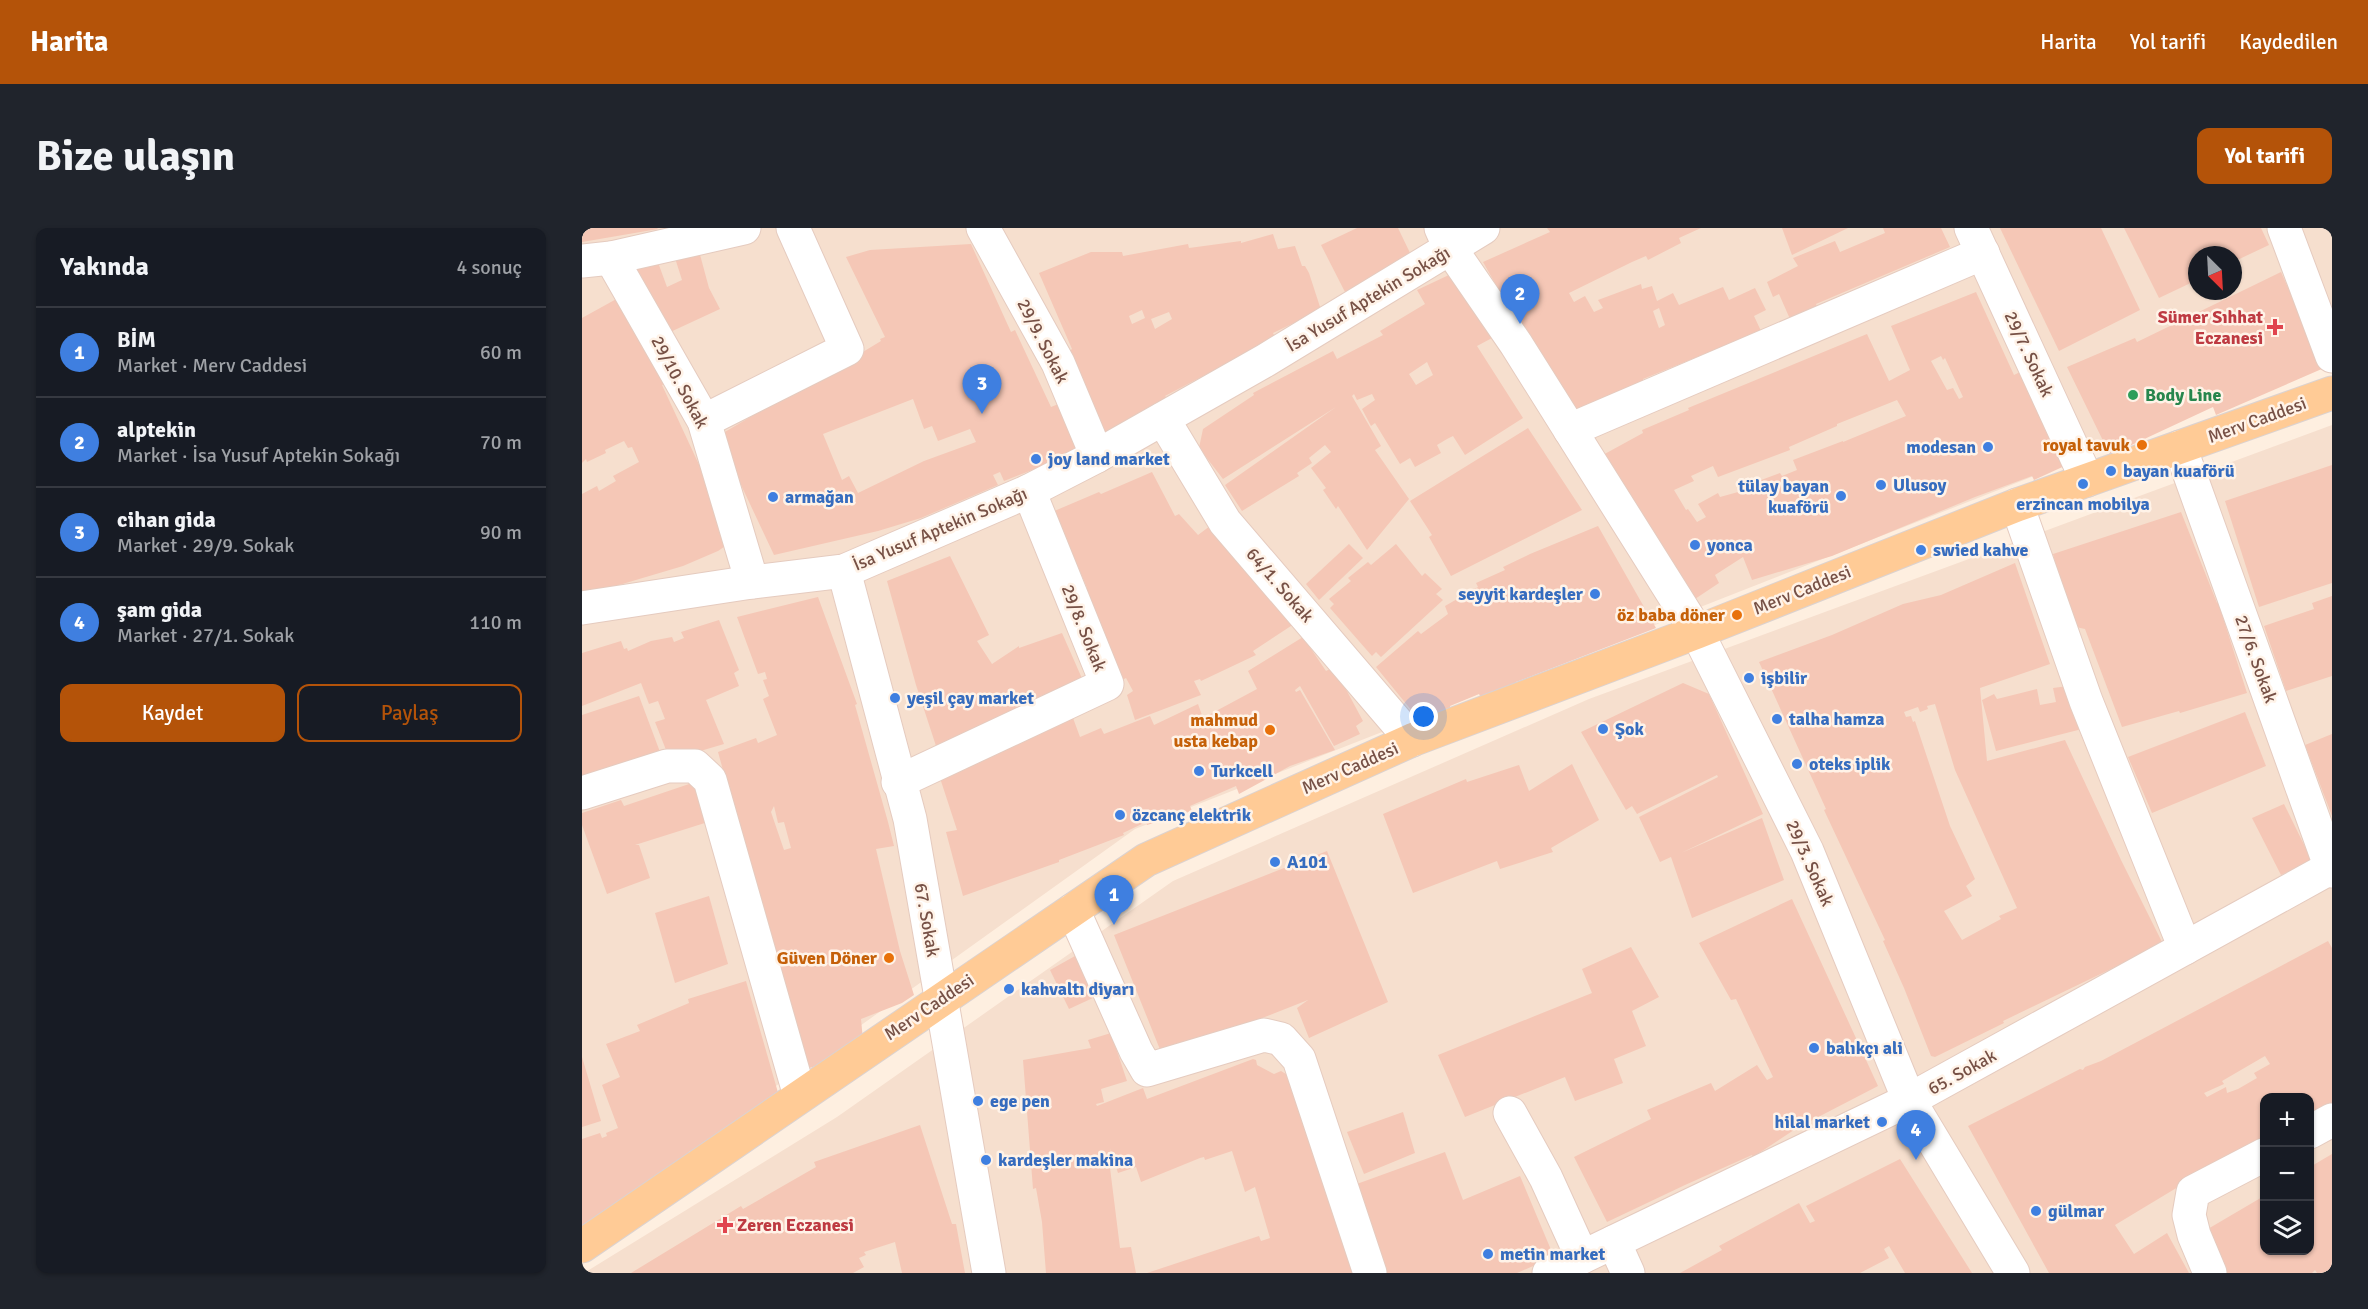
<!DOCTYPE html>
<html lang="tr">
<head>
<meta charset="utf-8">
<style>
	body { margin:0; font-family:Signika,sans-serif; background:#20242c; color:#f1f3f6 }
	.controls { position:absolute; right:18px; bottom:18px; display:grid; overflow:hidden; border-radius:12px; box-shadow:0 2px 4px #0004 }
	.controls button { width:54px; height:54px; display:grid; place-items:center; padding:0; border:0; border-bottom:2px solid #363941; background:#171b24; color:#f1f3f6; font:30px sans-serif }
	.compass { position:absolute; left:1606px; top:18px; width:54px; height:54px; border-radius:50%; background:#171b24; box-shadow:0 2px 4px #0004; rotate:156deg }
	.you { position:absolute; left:842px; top:489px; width:21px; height:21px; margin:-15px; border:4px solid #fff; border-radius:50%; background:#1a73e8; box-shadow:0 0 0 9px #1a73e833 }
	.badge { display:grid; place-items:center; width:39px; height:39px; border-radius:50%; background:#b45309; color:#fff; font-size:20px; font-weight:700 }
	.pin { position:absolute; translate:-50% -50px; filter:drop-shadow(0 2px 3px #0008) }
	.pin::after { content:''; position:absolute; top:32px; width:21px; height:18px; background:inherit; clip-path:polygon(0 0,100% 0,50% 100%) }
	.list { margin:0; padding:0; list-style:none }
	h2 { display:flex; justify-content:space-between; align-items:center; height:78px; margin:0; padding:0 24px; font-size:26px }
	h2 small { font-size:20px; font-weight:400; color:#9ea1a6 }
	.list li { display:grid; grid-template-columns:39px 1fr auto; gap:18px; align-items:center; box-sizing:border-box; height:90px; padding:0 24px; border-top:2px solid #363941 }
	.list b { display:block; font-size:22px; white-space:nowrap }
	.list p { margin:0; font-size:20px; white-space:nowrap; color:#9ea1a6 }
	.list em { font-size:20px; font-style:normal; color:#9ea1a6 }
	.actions { display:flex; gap:12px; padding:18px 24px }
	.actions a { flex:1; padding:14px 0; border:2px solid #b45309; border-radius:12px; text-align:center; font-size:21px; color:#b45309 }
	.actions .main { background:#b45309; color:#fff }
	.icon { flex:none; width:33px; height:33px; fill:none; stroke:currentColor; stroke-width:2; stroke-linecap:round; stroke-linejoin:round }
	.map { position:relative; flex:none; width:1750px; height:1045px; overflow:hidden; border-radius:12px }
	header { display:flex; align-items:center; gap:36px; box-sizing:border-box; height:84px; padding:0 30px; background:#b45309; color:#fff }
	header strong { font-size:28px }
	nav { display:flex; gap:33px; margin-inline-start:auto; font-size:21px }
	.intro { display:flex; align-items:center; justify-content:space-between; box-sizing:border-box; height:144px; padding:0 36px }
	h1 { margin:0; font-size:42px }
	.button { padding:15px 27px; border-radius:12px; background:#b45309; color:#fff; font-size:21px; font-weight:700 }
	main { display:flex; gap:36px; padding:0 36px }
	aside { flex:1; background:#171b24; border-radius:12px; box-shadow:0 2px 4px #0004 }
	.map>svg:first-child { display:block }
	.residential { fill:#f6dfce; fill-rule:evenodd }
	.building { fill:#f5c7b6; fill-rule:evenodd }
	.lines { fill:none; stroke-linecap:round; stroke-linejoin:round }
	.minor-casing { stroke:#e5cbbf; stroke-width:35 }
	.major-casing { stroke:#dcd2cf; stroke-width:35 }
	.minor { stroke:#fff; stroke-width:33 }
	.major { stroke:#ffcb96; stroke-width:33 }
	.health-dot { fill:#e0444e; stroke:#fff3e8; stroke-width:2 }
	.leisure-dot { fill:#2e9e5b; stroke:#fff3e8; stroke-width:2 }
	.food-dot { fill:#e8710a; stroke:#fff3e8; stroke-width:2 }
	.shop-dot { fill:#3f7fe0; stroke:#fff3e8; stroke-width:2 }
	.labels { text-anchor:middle; stroke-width:5; stroke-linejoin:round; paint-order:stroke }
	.street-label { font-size:18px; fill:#775146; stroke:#fff3e8 }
	.health-label { font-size:18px; font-weight:bold; fill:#be3a42; stroke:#fff3e8; text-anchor:end }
	.leisure-label { font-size:18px; font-weight:bold; fill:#27864d; stroke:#fff3e8; text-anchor:start }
	.food-label { font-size:18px; font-weight:bold; fill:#c56008; stroke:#fff3e8; text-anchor:end }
	.shop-label { font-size:18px; font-weight:bold; fill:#366cbe; stroke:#fff3e8; text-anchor:start }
</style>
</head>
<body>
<header>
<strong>Harita</strong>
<nav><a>Harita</a><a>Yol tarifi</a><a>Kaydedilen</a></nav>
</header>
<div class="intro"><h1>Bize ulaşın</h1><a class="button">Yol tarifi</a></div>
<main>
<aside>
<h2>Yakında<small>4 sonuç</small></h2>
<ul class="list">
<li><span class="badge" style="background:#3f7fe0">1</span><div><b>BİM</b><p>Market · Merv Caddesi</p></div><em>60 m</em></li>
<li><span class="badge" style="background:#3f7fe0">2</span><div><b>alptekin</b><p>Market · İsa Yusuf Aptekin Sokağı</p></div><em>70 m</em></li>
<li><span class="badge" style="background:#3f7fe0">3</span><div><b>cihan gida</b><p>Market · 29/9. Sokak</p></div><em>90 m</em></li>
<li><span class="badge" style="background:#3f7fe0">4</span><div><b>şam gida</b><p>Market · 27/1. Sokak</p></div><em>110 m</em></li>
</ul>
<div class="actions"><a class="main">Kaydet</a><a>Paylaş</a></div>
</aside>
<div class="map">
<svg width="1750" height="1045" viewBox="0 0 1750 1045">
	<rect width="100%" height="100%" fill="#feefe0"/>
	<!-- residential -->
	<g class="residential">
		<path d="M0 0H1750V131L553 601 0 997ZM1615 27H1651V63H1615Z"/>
		<path d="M1750 197V1045H2L255 889 591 653 1007 471ZM1682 870H1728V1022H1682Z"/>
	</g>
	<!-- building -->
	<g class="building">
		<path d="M0 0H75L76 1 0 14Z"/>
		<path d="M775 0H816L830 29 763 64 739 17Z"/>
		<path d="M965 0H1119L1097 10 1099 15 1066 32 1064 28 1050 34 987 65 992 74 1003 68 1012 84 1021 80 1016 72 1059 56 1060 61 1070 58 1075 73 1091 65 1097 77 1141 59 1147 72 1173 60 1184 82 1172 88 1179 103 1061 151V153L988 188 901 34 959 8 968 4ZM1077 80 1083 97 1077 100 1071 83Z"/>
		<path d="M1200 0H1266L1210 27Z"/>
		<path d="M1301 0H1359L1368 19 1234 76 1235 78 1208 91 1197 66 1191 69 1185 54 1216 38 1211 30 1253 13 1258 24 1303 5Z"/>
		<path d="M1418 0H1519L1558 82 1477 123Z"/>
		<path d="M1542 0H1679L1687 17 1651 34V27H1615V52L1577 70Z"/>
		<path d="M691 6 696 21 713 18 720 38H723L727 45 739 82 691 105 695 113 644 136 583 168 586 171 521 207 485 125 490 121 457 45 509 24H540L541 28 606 16 607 20 659 13V15ZM560 82 563 90 550 96 547 88ZM587 84 590 91 573 101 569 91Z"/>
		<path d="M389 16 429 104 433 102 469 179 479 175 502 222 422 253 418 244 411 247 416 257 339 290 296 303 192 327 136 208 204 168 205 170 299 113 298 111 303 109 264 29 288 22ZM331 171 342 201 350 198 356 213 388 201 394 214 342 233 276 265 267 248 260 252 241 206Z"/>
		<path d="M117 23 127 60 138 81 84 106 51 37 74 29 85 59 100 52 93 30Z"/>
		<path d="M1699 44 1742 140 1634 187 1631 179 1528 227 1485 139 1553 110 1555 114Z"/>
		<path d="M869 46 910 110 895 118 941 190 883 227 871 208 865 211 855 217 859 225 833 239 828 230 818 236 793 195 789 198 780 181 793 172 790 166 775 172 772 166 770 168 799 218 793 222 827 271 785 322 756 278 754 281 741 262 744 260 729 240 749 224 743 217 727 230 730 235 715 245 717 248 660 283 643 257 754 179 641 251 617 220 621 201 672 167 671 165 751 123 755 131 801 107 798 103 843 76 835 62ZM845 134 851 147 834 157 827 146Z"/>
		<path d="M1394 64 1432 147 1442 142 1487 236 1452 252 1450 248 1393 269 1250 328 1170 352 1161 329 1133 347 1137 355 1113 371 1019 228 1061 205 1060 202 1107 182 1106 180 1285 106 1307 153 1328 142 1309 98ZM1359 128 1361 132 1363 130 1381 169 1377 171 1371 160 1365 162 1349 133ZM1315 172 1324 188 1261 214V213L1211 232 1215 242 1200 248 1198 245 1155 261 1156 264 1138 269 1136 265 1116 276 1124 289 1115 294 1106 281 1104 282 1092 262 1112 253 1109 248 1131 238 1136 249 1208 222 1207 219 1255 198V196Z"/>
		<path d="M38 69 85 155 80 157 152 312 136 323 101 338 0 368V266L15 258 17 263 34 253 31 248 57 234 50 219 46 220 42 213 23 222 24 225 5 234 4 231 0 235V90Z"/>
		<path d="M946 200 1000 282 869 348 847 309 850 307 828 273Z"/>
		<path d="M1750 237V355L1677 379 1643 273Z"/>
		<path d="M570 244 593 288 597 286 616 307 628 298 712 396 671 423 674 427 619 453 618 451 612 453 619 467 553 492 545 467 551 463 544 450 530 457 503 361 505 360 476 292 470 284 517 264 519 266Z"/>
		<path d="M1599 284 1635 375 1636 374 1665 465 1598 485 1597 483 1540 499 1503 401 1489 398 1471 326Z"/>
		<path d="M1016 298 1074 400 934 454 937 460 900 472 897 466 868 478 869 483 839 494 794 439 836 403 839 406 866 386 863 378 896 359 894 355 923 342 921 339 948 326Z"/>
		<path d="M767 316 781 330 737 372 724 356Z"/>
		<path d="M814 316 840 348 843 345 860 361 854 366 861 372 799 429 794 424 790 428 748 380 752 376 747 371 769 353 766 350 786 334 789 337Z"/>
		<path d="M368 328 407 407 395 413 410 436 437 418V420L480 405 502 455 463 474 460 468 355 521 334 457 305 353Z"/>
		<path d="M1433 335 1468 436 1398 460 1405 533 1483 512 1539 632 1581 716 1421 793 1422 795 1353 829 1349 828 1322 760 1301 713 1303 712 1242 582 1244 581 1177 434 1250 407 1321 376 1359 367ZM1353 476 1373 542 1435 680 1417 688 1419 691 1380 712 1362 683 1390 668 1384 658 1393 651 1368 598 1333 493 1331 494 1329 488 1324 489 1322 484 1336 479 1338 484 1346 481 1345 478Z"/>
		<path d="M1750 368V448L1704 463 1682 398 1732 381 1730 375Z"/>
		<path d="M236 369 275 476 273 477 306 594 312 618 294 621 318 723 332 767 320 775 279 791 282 823 218 843 166 632 136 524 174 510 176 515 195 507 181 471 187 468 181 452 185 451 183 444 176 446 155 389ZM192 578 196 595 202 594 209 620 202 622 189 584Z"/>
		<path d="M137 392 157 442 152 445 157 458 124 472 142 516 88 532 73 494 83 491 76 473 67 476 59 455 0 478V425L39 413 42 421 45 420 46 423 69 413 90 409 92 414 102 410 99 404Z"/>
		<path d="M721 409 744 443 752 439 781 493 774 498 778 506 752 518 718 458 713 462 714 464 718 462 753 522 708 538 657 566 654 558 608 578 610 583 565 597 564 594 541 605 542 607 477 632V634L381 668 364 604 375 602 358 550 491 490 498 509 519 500 522 506 568 488 572 497 616 476 621 490 675 461 666 443Z"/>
		<path d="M1101 455 1127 466 1181 586 1099 625 1180 590 1202 652 1110 690 1089 629 1078 634 1057 589 1136 549 1135 547 1055 586 1050 578 1044 582 999 504Z"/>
		<path d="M1486 458 1500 501 1414 523 1400 472 1412 466 1415 471 1455 461 1458 477 1474 474 1471 460Z"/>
		<path d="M57 468 81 532 0 554V487Z"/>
		<path d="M1663 484 1684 538 1570 585 1546 529Z"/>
		<path d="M1750 506V588L1723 517Z"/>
		<path d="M990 536 1017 592 969 620 971 624 918 641 915 633 831 665 801 586 884 551 885 554 937 537 947 563Z"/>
		<path d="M113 554 126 594 53 617H57L68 650 25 666 0 597V585L39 572 42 578Z"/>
		<path d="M1702 576 1730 633 1699 647 1670 590Z"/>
		<path d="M745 623 806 774 727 810 715 780 726 772 581 829 532 707Z"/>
		<path d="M127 668 146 736 93 755 73 685Z"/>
		<path d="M1210 671 1296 858 1215 900 1171 929 1170 927 1103 957 1025 994 992 929 1069 891 1065 882 1129 855 1133 863 1175 837 1185 852 1191 849 1154 771 1149 772 1117 715Z"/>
		<path d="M1746 713 1750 720V878L1728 890V870H1682V916L1596 959 1533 997 1552 1026 1585 1005 1607 1045H1467L1386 898 1498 841 1501 842 1503 839 1519 833ZM1683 828 1688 836 1672 845 1675 850 1656 861 1645 865 1644 859 1625 869 1622 865 1642 856 1640 853Z"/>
		<path d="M1049 719 1077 769 1050 783 1064 818 1032 831 1041 855 993 873 983 849 883 889 856 827 1010 765 1000 741Z"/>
		<path d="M493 728 513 769 487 781 468 742Z"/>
		<path d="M164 753 199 875 107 924 110 931 0 1000V911L18 905 20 910 25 908 24 905 36 900 20 857 38 849 24 816 58 803 55 797 107 775 106 771Z"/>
		<path d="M529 805 545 853 519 861 522 874 514 876 515 878 561 860 565 871 671 831 674 832 675 837 692 846 699 843 704 846 776 1045H565L677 1008 679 1013 688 1010 673 959 663 964 650 923 623 932 622 929 618 930 559 954 554 939 536 945 528 920 531 933 523 935 524 941 528 940 538 1020 549 1019 554 1045H464L460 994 454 960 451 961 441 832 509 820 506 812Z"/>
		<path d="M0 829 19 893 0 899Z"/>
		<path d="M821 884 833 925 782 946 765 904Z"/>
		<path d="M338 897 370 996H374L383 1045H320L313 1014 282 1024 284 1027 277 1030 282 1039 271 1045H49L159 978 161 981 234 939 232 934Z"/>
		<path d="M863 924 881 972 938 948 972 1029 935 1045H803L772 957Z"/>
		<path d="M1750 926V1045H1735L1733 1042 1730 1045H1643L1619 1005 1682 968V1022L1728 1023V939Z"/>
		<path d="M1318 931 1390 1045H1323L1307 1018 1302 1021 1307 1030 1278 1045H1098L1140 1022 1137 1018 1217 975 1228 995 1233 993 1224 978Z"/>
	</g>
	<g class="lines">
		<defs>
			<g id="minor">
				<path d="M401 0 476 135 515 228"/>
				<path d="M859 0 868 20 934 116 1115 404 1225 623 1327 872 1431 1045"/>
				<path d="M1389 0 1505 252"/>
				<path d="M1702 0 1750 128"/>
				<path d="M29 30 122 193 170 354"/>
				<path d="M0 33 29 30 162 0"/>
				<path d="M581 191 643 294 830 512"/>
				<path d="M122 193 265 121 211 0"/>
				<path d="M988 202 1401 25"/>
				<path d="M1598 219 1750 643"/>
				<path d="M1435 277 1504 473 1603 720"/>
				<path d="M262 343 328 591 407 1045"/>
				<path d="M0 380 170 354 262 343 447 263 515 228 684 132 901 0"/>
				<path d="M316 554 525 456 447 263"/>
				<path d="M0 565 85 538H113L128 552 218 868"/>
				<path d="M491 682 554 823 565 842 682 807 699 811 717 831 788 1045"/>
				<path d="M928 885 964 950 1000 1029"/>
				<path d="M1728 904 1750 892"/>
				<path d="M1032 1014 1046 1045"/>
				<path d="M967 1045 1327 872 1750 639"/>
				<path d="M1628 1045 1612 1007 1607 987 1611 964 1682 927"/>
			</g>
			<path id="major" d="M0 1018 564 632 830 512 1115 404 1435 277 1750 165"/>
		</defs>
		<!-- minor casing -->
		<use href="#minor" class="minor-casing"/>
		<!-- major casing -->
		<use href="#major" class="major-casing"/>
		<!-- minor -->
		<use href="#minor" class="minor"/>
		<!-- major -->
		<use href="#major" class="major"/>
	</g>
	<!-- markers -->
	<g class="health-dot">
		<path d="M1690 90h6v6h6v6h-6v6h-6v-6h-6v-6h6z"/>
		<path d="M140 988h6v6h6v6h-6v6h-6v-6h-6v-6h6z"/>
	</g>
	<circle class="leisure-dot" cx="1551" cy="167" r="6"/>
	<g class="food-dot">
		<circle cx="1560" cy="217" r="6"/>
		<circle cx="1155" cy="387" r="6"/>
		<circle cx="688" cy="502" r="6"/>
		<circle cx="307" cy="730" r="6"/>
	</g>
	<g class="shop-dot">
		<circle cx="1406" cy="219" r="6"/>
		<circle cx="454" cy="231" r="6"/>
		<circle cx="1529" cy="243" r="6"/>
		<circle cx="1501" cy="256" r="6"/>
		<circle cx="1299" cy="257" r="6"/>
		<circle cx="1259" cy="268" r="6"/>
		<circle cx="191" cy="269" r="6"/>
		<circle cx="1113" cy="317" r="6"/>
		<circle cx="1339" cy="322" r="6"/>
		<circle cx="1013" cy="366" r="6"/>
		<circle cx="1167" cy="450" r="6"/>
		<circle cx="313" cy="470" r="6"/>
		<circle cx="1195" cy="491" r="6"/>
		<circle cx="1021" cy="501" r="6"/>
		<circle cx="1215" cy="536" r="6"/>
		<circle cx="617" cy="543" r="6"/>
		<circle cx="538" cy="587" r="6"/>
		<circle cx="693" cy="634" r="6"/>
		<circle cx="427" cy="761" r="6"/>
		<circle cx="1232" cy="820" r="6"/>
		<circle cx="396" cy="873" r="6"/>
		<circle cx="1300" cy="894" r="6"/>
		<circle cx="404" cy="932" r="6"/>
		<circle cx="1454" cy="983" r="6"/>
		<circle cx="906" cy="1026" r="6"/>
	</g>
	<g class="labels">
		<!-- street labels -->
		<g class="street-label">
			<text transform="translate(786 71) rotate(-31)" y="6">İsa Yusuf Aptekin Sokağı</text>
			<text transform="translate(461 113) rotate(63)" y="6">29/9. Sokak</text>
			<text transform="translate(1447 126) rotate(65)" y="6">29/7. Sokak</text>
			<text transform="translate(98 154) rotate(62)" y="6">29/10. Sokak</text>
			<text transform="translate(1675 192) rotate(-20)" y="6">Merv Caddesi</text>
			<text transform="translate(358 301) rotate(-23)" y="6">İsa Yusuf Aptekin Sokağı</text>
			<text transform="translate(698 357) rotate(49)" y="6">64/1. Sokak</text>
			<text transform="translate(1220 362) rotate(-22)" y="6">Merv Caddesi</text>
			<text transform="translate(502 400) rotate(68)" y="6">29/8. Sokak</text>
			<text transform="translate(1674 431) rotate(70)" y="6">27/6. Sokak</text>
			<text transform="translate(768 540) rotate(-24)" y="6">Merv Caddesi</text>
			<text transform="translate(1228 635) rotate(66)" y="6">29/3. Sokak</text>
			<text transform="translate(345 692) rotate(80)" y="6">67. Sokak</text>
			<text transform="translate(347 779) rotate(-34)" y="6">Merv Caddesi</text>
			<text transform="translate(1380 844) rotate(-29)" y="6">65. Sokak</text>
		</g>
		<!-- health labels -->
		<g class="health-label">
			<text x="1681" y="95">Sümer Sıhhat<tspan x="1681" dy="21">Eczanesi</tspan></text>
			<text x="155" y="1003" text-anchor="start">Zeren Eczanesi</text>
		</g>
		<!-- leisure labels -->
		<g class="leisure-label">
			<text x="1563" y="173">Body Line</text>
		</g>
		<!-- food labels -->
		<g class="food-label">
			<text x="1548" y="223">royal tavuk</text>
			<text x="1143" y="393">öz baba döner</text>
			<text x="676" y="498">mahmud<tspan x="676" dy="21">usta kebap</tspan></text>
			<text x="295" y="736">Güven Döner</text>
		</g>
		<!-- shop labels -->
		<g class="shop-label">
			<text x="1394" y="225" text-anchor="end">modesan</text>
			<text x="466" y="237">joy land market</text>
			<text x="1541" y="249">bayan kuaförü</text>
			<text x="1311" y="263">Ulusoy</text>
			<text x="1247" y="264" text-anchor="end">tülay bayan<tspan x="1247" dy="21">kuaförü</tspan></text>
			<text x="203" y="275">armağan</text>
			<text x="1501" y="282" text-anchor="middle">erzincan mobilya</text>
			<text x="1125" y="323">yonca</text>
			<text x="1351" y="328">swied kahve</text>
			<text x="1001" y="372" text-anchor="end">seyyit kardeşler</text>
			<text x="1179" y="456">işbilir</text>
			<text x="325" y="476">yeşil çay market</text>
			<text x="1207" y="497">talha hamza</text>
			<text x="1033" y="507">Şok</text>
			<text x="1227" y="542">oteks iplik</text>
			<text x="629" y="549">Turkcell</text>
			<text x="550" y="593">özcanç elektrik</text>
			<text x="705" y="640">A101</text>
			<text x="439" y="767">kahvaltı diyarı</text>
			<text x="1244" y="826">balıkçı ali</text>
			<text x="408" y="879">ege pen</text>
			<text x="1288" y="900" text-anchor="end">hilal market</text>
			<text x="416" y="938">kardeşler makina</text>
			<text x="1466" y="989">gülmar</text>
			<text x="918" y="1032">metin market</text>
		</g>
	</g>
</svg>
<div class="controls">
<button>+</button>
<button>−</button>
<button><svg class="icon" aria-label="layers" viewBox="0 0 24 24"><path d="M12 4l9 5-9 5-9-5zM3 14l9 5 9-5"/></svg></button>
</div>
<svg class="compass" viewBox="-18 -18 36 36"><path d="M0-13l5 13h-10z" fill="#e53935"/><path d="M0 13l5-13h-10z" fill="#9ea1a6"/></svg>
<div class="you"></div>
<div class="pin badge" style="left:532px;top:697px;background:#3f7fe0">1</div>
<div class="pin badge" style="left:938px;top:96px;background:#3f7fe0">2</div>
<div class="pin badge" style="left:400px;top:186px;background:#3f7fe0">3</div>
<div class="pin badge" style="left:1334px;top:932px;background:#3f7fe0">4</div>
</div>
</main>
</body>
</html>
